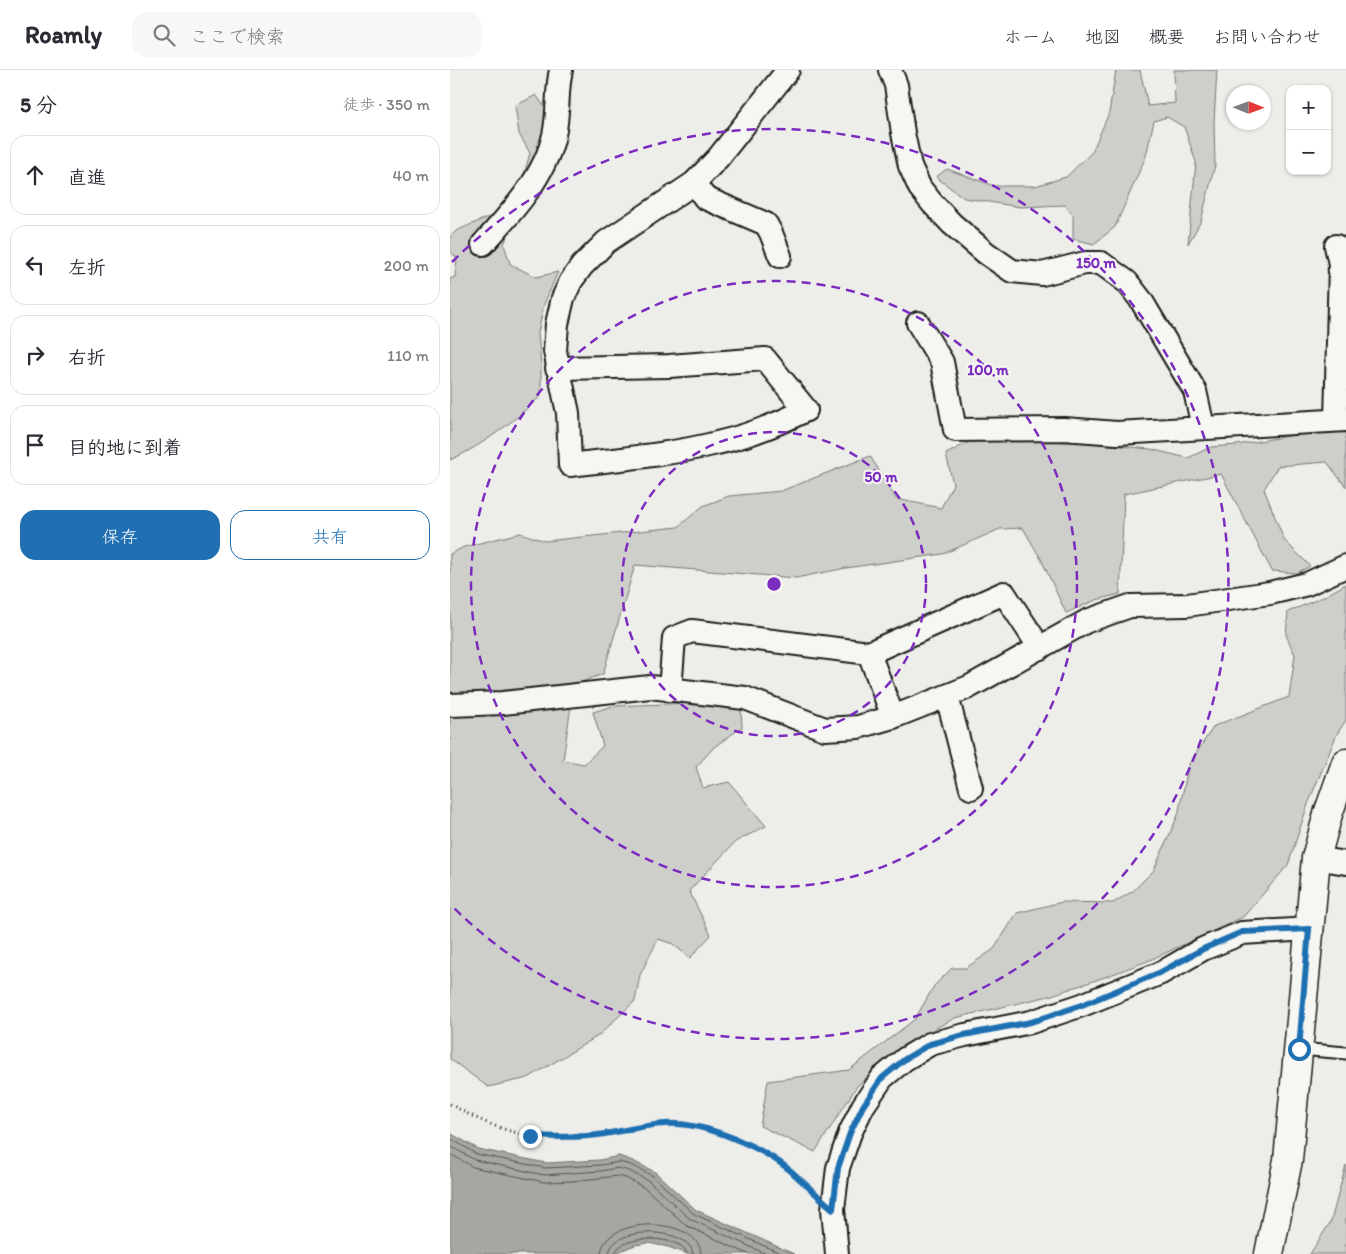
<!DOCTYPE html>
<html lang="ja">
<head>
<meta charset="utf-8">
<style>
	body { margin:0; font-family:Itim,"Klee One",sans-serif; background:#f7f7f7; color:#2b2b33 }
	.controls { position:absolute; right:15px; top:15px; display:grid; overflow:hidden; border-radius:10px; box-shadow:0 1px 4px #0004 }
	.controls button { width:45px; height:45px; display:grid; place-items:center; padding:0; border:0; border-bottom:1px solid #e1e1e2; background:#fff; color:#2b2b33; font:25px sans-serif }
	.compass { position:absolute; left:776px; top:15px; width:45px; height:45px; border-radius:50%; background:#fff; box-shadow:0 1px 4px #0004; rotate:91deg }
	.stop { position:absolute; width:15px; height:15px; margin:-11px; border:4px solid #1f6fb2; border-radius:50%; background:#fff }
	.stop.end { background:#1f6fb2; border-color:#fff; box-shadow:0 1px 5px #0008 }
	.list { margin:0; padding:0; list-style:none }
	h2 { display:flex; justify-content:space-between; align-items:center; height:65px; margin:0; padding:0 20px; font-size:21px }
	h2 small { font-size:16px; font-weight:400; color:#7c7c81 }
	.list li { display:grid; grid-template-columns:32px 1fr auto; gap:15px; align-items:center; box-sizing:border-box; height:80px; margin:0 10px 10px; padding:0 10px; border:1px solid #e1e1e2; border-radius:15px }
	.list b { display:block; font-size:19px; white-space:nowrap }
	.list em { font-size:16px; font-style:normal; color:#7c7c81 }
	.actions { display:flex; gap:10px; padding:15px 20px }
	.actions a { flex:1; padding:11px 0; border:1px solid #1f6fb2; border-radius:15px; text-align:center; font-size:18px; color:#1f6fb2 }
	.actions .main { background:#1f6fb2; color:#fff }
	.icon { flex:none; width:28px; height:28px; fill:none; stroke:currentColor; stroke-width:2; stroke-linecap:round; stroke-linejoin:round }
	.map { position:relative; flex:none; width:896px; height:1184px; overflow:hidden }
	header { display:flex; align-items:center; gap:30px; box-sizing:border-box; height:70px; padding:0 25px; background:#fff; border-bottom:1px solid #e1e1e2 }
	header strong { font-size:24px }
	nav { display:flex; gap:28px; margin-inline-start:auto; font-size:18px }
	.search { width:350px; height:45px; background:#f7f7f7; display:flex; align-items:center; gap:12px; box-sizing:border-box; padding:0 18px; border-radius:15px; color:#7c7c81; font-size:19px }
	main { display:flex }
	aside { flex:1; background:#fff }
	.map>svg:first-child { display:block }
	.green { fill:#cececb; stroke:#757574 }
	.water { fill:#a6a6a3; stroke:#6f6f6d }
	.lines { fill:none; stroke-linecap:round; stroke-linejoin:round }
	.shore { stroke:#535352; stroke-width:1 }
	.lane-casing { stroke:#1c1c1c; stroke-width:15 }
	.street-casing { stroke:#1c1c1c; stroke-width:26 }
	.secondary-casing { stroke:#1c1c1c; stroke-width:31 }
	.path { stroke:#1c1c1c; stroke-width:3; stroke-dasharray:1 4; stroke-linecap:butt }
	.lane { stroke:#f6f6f2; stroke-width:11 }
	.street { stroke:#f6f6f2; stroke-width:22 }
	.secondary { stroke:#f6f6f2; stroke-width:28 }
	.route { stroke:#1f6fb2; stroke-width:6 }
	.ring { fill:none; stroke:#7b2cbf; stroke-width:2.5; stroke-dasharray:9 6 }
	.centre { fill:#7b2cbf; stroke:#f6f6f2; stroke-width:2.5 }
	.ring-label { font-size:15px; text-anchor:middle; font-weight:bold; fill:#7b2cbf; stroke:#f6f6f2; stroke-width:4; stroke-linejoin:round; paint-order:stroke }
</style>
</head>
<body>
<header>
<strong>Roamly</strong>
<div class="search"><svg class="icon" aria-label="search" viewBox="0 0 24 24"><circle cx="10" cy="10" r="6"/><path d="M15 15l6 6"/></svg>ここで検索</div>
<nav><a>ホーム</a><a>地図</a><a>概要</a><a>お問い合わせ</a></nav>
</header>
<main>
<aside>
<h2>5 分<small>徒歩 · 350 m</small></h2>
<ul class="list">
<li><svg class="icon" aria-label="ahead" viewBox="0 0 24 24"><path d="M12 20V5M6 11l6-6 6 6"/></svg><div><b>直進</b></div><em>40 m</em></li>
<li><svg class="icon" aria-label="left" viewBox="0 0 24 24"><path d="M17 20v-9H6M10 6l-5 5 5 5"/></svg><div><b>左折</b></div><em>200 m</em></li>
<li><svg class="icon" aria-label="right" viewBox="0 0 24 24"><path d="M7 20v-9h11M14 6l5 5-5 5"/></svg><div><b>右折</b></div><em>110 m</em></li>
<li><svg class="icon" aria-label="arrive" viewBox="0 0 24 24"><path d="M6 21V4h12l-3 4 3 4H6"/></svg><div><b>目的地に到着</b></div></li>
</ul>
<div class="actions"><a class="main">保存</a><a>共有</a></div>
</aside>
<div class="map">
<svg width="896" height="1184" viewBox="0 0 896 1184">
	<rect width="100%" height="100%" fill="#edede9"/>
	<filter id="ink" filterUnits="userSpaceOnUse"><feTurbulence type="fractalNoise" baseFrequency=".02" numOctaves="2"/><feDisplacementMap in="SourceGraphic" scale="10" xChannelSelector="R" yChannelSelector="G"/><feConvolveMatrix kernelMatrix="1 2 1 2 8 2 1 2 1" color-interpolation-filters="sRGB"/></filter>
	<g filter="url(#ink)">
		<!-- green -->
		<g class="green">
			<path d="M666 0H690L698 36 725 33 724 0H767L764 52 765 95 751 151 738 174 746 92 734 57 717 47 704 51 696 86 665 157 644 174 623 169V145L615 135 570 137 514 128 486 107 497 99 544 116H585L616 107 642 82 659 43Z"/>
			<path d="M86 25 98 41 96 72 54 174 60 194 86 207 108 202 94 234 88 263 91 295V326C64 351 34 375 0 390V209L5 207 7 188 0 181V167L6 161 43 145 67 130 80 83 69 64 65 36Z"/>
			<path d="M861 362H896V417L877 392 828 396 814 419 834 470 860 496 847 503 822 501 771 404 674 424 670 524 646 530 616 543 591 489 573 458 550 459 493 484 396 498 346 508 185 495 153 604 124 615 113 690 134 694 153 676 143 642 163 636 241 633 291 639 292 657 264 677 246 697 253 718 279 712 316 756 285 772 239 821 261 865 240 888 223 874 208 869 190 905 185 931 148 966 78 1008 38 1017 0 989V484L14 477 70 463 95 471 228 457 253 436 279 426 331 421 420 386 446 429 491 438 503 414 496 384 519 372 572 370 642 373 700 379 738 388 761 377 787 375Z"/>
			<path d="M896 514V650L887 664 858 734 838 795 793 847 700 890 655 907 599 926 505 948 458 973 407 1016 365 1082 310 1056 318 1011 399 1000 465 949 484 916 502 898H516L544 879 567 843 612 832 663 833 683 821 704 800 728 745 739 694 764 656 839 627 845 585 836 565 838 542 873 527Z"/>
			<path d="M896 1095V1184H860L881 1151Z"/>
		</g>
		<!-- water -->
		<path class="water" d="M0 1063 28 1079 96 1093 150 1090 169 1086 183 1091 205 1102 246 1140 344 1184H238L218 1177 198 1173 185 1175 163 1184H0Z"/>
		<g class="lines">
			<!-- shore -->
			<g class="shore">
				<path d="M0 1068 26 1084 95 1098 151 1095 169 1092 181 1095 203 1106 244 1144 332 1184"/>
				<path d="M0 1076 25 1090 94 1105 151 1101 168 1098 179 1101 199 1111 240 1149 316 1184"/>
				<path d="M0 1084 23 1097 94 1112 122 1111 168 1106 176 1108 195 1118 237 1156 298 1184"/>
				<path d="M151 1184C153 1144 250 1146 251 1184"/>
				<path d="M159 1184C160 1154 242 1157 243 1184"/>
				<path d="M165 1184C168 1163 235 1165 237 1184"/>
			</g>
			<defs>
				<path id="lane" d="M849 979 896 983"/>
				<g id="street">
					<path d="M440 0 446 15 453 63 460 96 470 118 482 133 502 154 536 183 562 201 592 204 635 193H651L677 212 691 230 745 321 753 357"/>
					<path d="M244 113 255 128 316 154 321 163 330 186"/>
					<path d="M33 174C61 143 95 107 104 65 109 44 106 21 111 0"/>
					<path d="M468 253 492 292 505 360 614 359 667 363 896 350"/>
					<path d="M107 298 219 296 315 289 356 340C328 354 298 366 267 373 219 385 169 389 120 395L118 343 105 281 107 254 113 228 121 211 132 196 156 172 244 113 268 88 338 0"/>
					<path d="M886 350 890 194 886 176"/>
					<path d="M419 583 443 647"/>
					<path d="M220 620 224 568 242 561 419 583 554 523 590 578"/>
					<path d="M497 626 521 718"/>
					<path d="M0 635 53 633 200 617 295 628 375 659 408 657 443 647 519 617 637 551 680 536 737 535 820 523 857 514 896 496"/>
					<path d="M866 788 896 793"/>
					<path d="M387 1184 383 1139 388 1098 400 1063 413 1036 432 1008 455 989 480 974 515 965 581 952 632 935 711 903 753 879 792 863 859 859"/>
				</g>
				<path id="secondary" d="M819 1184 838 1090 866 788 878 744 896 693"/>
			</defs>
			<!-- lane casing -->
			<use href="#lane" class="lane-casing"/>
			<!-- street casing -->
			<use href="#street" class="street-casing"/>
			<!-- secondary casing -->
			<use href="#secondary" class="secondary-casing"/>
			<!-- path -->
			<path class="path" d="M0 1034C50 1063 90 1074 149 1065 177 1061 206 1051 235 1054 269 1058 312 1079 339 1100 348 1107 356 1115 364 1123"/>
			<!-- lane -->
			<use href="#lane" class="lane"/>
			<!-- street -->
			<use href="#street" class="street"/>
			<!-- secondary -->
			<use href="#secondary" class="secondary"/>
		</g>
	</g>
	<g class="lines" filter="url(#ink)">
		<!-- route -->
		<path class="route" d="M80 1066C102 1067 125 1068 148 1065 170 1062 192 1055 215 1054 254 1052 311 1076 341 1101 355 1114 369 1127 383 1139L388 1098 400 1063 413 1036 432 1008 455 989 480 974 514 965 581 952 632 935 711 902 753 879 792 862 859 859 849 979"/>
	</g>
	<!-- distance rings -->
	<g class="ring">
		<circle cx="324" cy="514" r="152"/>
		<circle cx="324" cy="514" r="303"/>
		<path d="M2 192A455 455 0 1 1 2 836"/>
	</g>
	<circle cx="324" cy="514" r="8" class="centre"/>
	<g class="ring-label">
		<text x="646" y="198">150 m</text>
		<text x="538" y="305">100 m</text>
		<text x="431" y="412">50 m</text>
	</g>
</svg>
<div class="controls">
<button>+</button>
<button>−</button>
</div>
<svg class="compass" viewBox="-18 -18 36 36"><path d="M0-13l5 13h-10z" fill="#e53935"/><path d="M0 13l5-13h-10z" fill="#7c7c81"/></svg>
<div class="stop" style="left:849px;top:979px"></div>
<div class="stop end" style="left:80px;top:1066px"></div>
</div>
</main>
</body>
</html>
